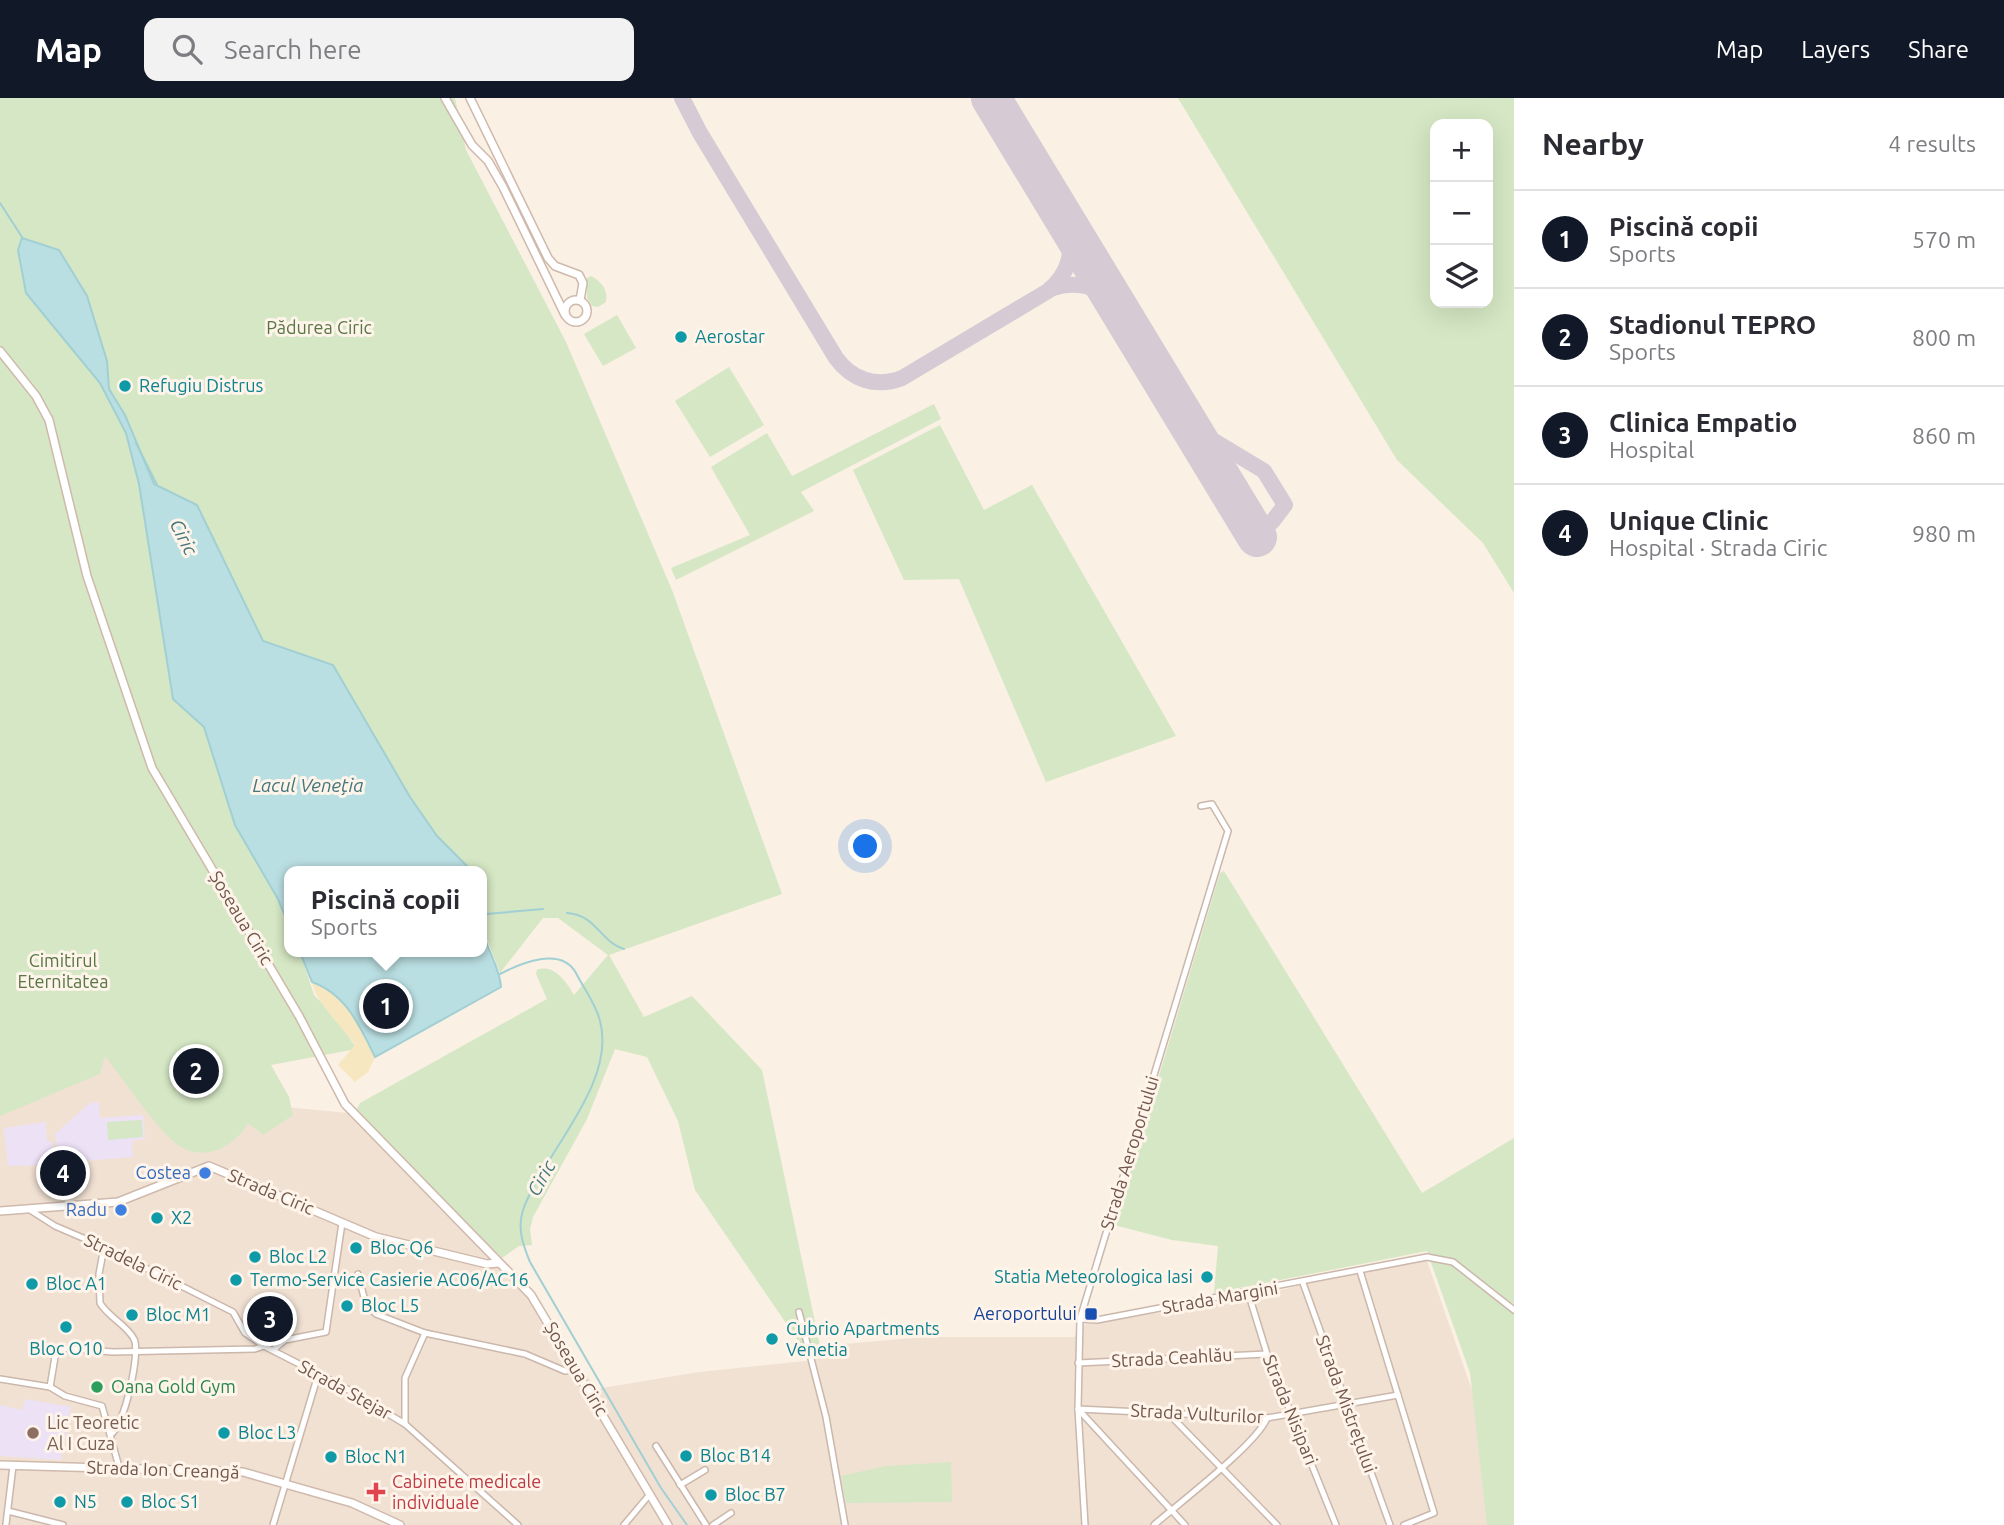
<!DOCTYPE html>
<html lang="en">
<head>
<meta charset="utf-8">
<style>
	body { margin:0; font-family:Ubuntu,sans-serif; background:#f2f2f3; color:#2b2b33 }
	.controls { position:absolute; right:21px; top:21px; display:grid; overflow:hidden; border-radius:14px; box-shadow:0 7px 28px #0002 }
	.controls button { width:63px; height:63px; display:grid; place-items:center; padding:0; border:0; border-bottom:2px solid #e1e1e2; background:#fff; color:#2b2b33; font:35px sans-serif }
	.you { position:absolute; left:866px; top:749px; width:24px; height:24px; margin:-18px; border:5px solid #fff; border-radius:50%; background:#1a73e8; box-shadow:0 0 0 10px #1a73e833 }
	.badge { display:grid; place-items:center; width:46px; height:46px; border-radius:50%; background:#111827; color:#fff; font-size:23px; font-weight:700 }
	.pin { position:absolute; translate:-50% -50%; border:4px solid #fff; box-shadow:0 2px 7px #0006 }
	.popup { position:absolute; left:284px; top:768px; width:203px; height:91px; box-sizing:border-box; display:grid; place-content:center; border-radius:14px; background:#fff; filter:drop-shadow(0 2px 5px #0005); font-size:23px; white-space:nowrap; color:#7c7c81 }
	.popup b { font-size:26px; color:#2b2b33 }
	.popup::after { content:''; position:absolute; left:50%; top:100%; margin-left:-14px; border:14px solid transparent; border-top-color:#fff }
	.list { margin:0; padding:0; list-style:none }
	h2 { display:flex; justify-content:space-between; align-items:center; height:91px; margin:0; padding:0 28px; font-size:30px }
	h2 small { font-size:23px; font-weight:400; color:#7c7c81 }
	.list li { display:grid; grid-template-columns:46px 1fr auto; gap:21px; align-items:center; box-sizing:border-box; height:98px; padding:0 28px; border-top:2px solid #e1e1e2 }
	.list b { display:block; font-size:26px; white-space:nowrap }
	.list p { margin:0; font-size:23px; white-space:nowrap; color:#7c7c81 }
	.list em { font-size:23px; font-style:normal; color:#7c7c81 }
	.icon { flex:none; width:38px; height:38px; fill:none; stroke:currentColor; stroke-width:2; stroke-linecap:round; stroke-linejoin:round }
	.map { position:relative; flex:none; width:1514px; height:1427px; overflow:hidden }
	header { display:flex; align-items:center; gap:42px; box-sizing:border-box; height:98px; padding:0 35px; background:#111827; color:#fff }
	header strong { font-size:33px }
	nav { display:flex; gap:38px; margin-inline-start:auto; font-size:24px }
	.search { width:490px; height:63px; background:#f2f2f3; display:flex; align-items:center; gap:18px; box-sizing:border-box; padding:0 24px; border-radius:14px; color:#7c7c81; font-size:26px }
	main { display:flex }
	aside { flex:1; background:#fff }
	.map>svg:first-child { display:block }
	.residential { fill:#f1e1d3 }
	.education { fill:#ede1f6 }
	.green { fill:#d5e7c4; fill-rule:evenodd }
	.sand { fill:#f7e7c1 }
	.water { fill:#badfe2; stroke:#a1cfd3; stroke-width:2 }
	.lines { fill:none; stroke-linecap:round; stroke-linejoin:round }
	.stream { stroke:#a1cfd3; stroke-width:2 }
	.taxiway { stroke:#d6cad4; stroke-width:16 }
	.runway { stroke:#d6cad4; stroke-width:40 }
	.street-casing { stroke:#cbb7ab; stroke-width:8 }
	.secondary-casing { stroke:#cfb9ac; stroke-width:10 }
	.street { stroke:#fff; stroke-width:5 }
	.secondary { stroke:#fff; stroke-width:7 }
	.culture-dot { fill:#0f9aa8; stroke:#fef4ea; stroke-width:2.5 }
	.shop-dot { fill:#3f7fe0; stroke:#fef4ea; stroke-width:2.5 }
	.transit-dot { fill:#1a4fb4; stroke:#fef4ea; stroke-width:2.5 }
	.leisure-dot { fill:#2e9e5b; stroke:#fef4ea; stroke-width:2.5 }
	.education-dot { fill:#8d6e63; stroke:#fef4ea; stroke-width:2.5 }
	.health-dot { fill:#e0444e; stroke:#fef4ea; stroke-width:2.5 }
	.labels { text-anchor:middle; stroke-width:6; stroke-linejoin:round; paint-order:stroke }
	.park-label { font-size:18px; fill:#577644; stroke:#fef4ea }
	.culture-label { font-size:18px; fill:#0d838f; stroke:#fef4ea; text-anchor:start }
	.street-label { font-size:18px; fill:#71564c; stroke:#fef4ea }
	.shop-label { font-size:18px; fill:#366cbe; stroke:#fef4ea; text-anchor:end }
	.transit-label { font-size:18px; fill:#164399; stroke:#fef4ea; text-anchor:end }
	.leisure-label { font-size:18px; fill:#27864d; stroke:#fef4ea; text-anchor:start }
	.education-label { font-size:18px; fill:#785e54; stroke:#fef4ea; text-anchor:start }
	.health-label { font-size:18px; fill:#be3a42; stroke:#fef4ea; text-anchor:start }
	.water-label { font-size:19px; font-style:italic; fill:#44777c; stroke:#fef4ea }
</style>
</head>
<body>
<header>
<strong>Map</strong>
<div class="search"><svg class="icon" aria-label="search" viewBox="0 0 24 24"><circle cx="10" cy="10" r="6"/><path d="M15 15l6 6"/></svg>Search here</div>
<nav><a>Map</a><a>Layers</a><a>Share</a></nav>
</header>
<main>
<div class="map">
<svg width="1514" height="1427" viewBox="0 0 1514 1427">
	<rect width="100%" height="100%" fill="#faf0e4"/>
	<!-- residential -->
	<path class="residential" d="M0 685 263 1007 349 1015 537 1203 596 1291 699 1274 815 1262 820 1248 925 1239H1074L1086 1226 1236 1203 1425 1157 1514 1413V1427H0Z"/>
	<!-- education -->
	<g class="education">
		<path d="M99 1004 100 1020 143 1017 145 1041 132 1043 133 1059 58 1065 55 1036 90 1005Z"/>
		<path d="M46 1024 47 1043 52 1044 55 1067 8 1068 4 1030Z"/>
		<path d="M25 1301 71 1309 61 1362 0 1358V1307L22 1312Z"/>
	</g>
	<!-- green -->
	<g class="green">
		<path d="M0 0H455L466 52 566 244 672 492 782 796 609 857 644 919 692 898 762 972 820 1248 814 1266 695 1092 678 1023 647 959 615 951 587 1021 533 1119 530 1131 532 1147 519 1148 502 1160 356 1013 360 1005 547 901 536 876 537 872C554 865 567 885 574 897L608 857 558 820H543L500 875 482 828 486 816 482 773H472L437 738 410 699 333 567 263 543 197 407 154 386 125 317 109 291 107 263 87 198 59 152 26 195 100 285 126 335 139 386 173 600 204 629 235 727 278 801 290 830V854H300L314 897 333 916 355 948 351 952 271 967 289 999 293 1017 263 1037 248 1025C235 1049 203 1065 178 1047 155 1030 124 982 105 958L100 976 0 1018Z"/>
		<path d="M1178 0H1514V495L1483 445 1397 362ZM1435 26H1488V205H1435Z"/>
		<path d="M591 178C602 184 608 192 606 204L598 209 592 208 587 200V180Z"/>
		<path d="M617 217 636 250 603 268 584 236Z"/>
		<path d="M729 269 764 327 710 359 675 303Z"/>
		<path d="M934 306 941 321 801 394 814 413 676 482 671 470 750 437 711 369 767 335 792 378Z"/>
		<path d="M940 327 984 412 1032 387 1176 638 1046 684 959 481 904 482 853 372Z"/>
		<path d="M1224 773 1422 1095 1514 1040V1427H1487L1470 1275 1427 1153 1214 1195 1218 1148 1172 1142 1114 1127 1220 775Z"/>
		<path d="M142 1022 143 1039 108 1042 107 1024Z"/>
		<path d="M951 1364 952 1404 846 1405 841 1378 886 1368Z"/>
	</g>
	<!-- sand -->
	<path class="sand" d="M312 884C346 896 361 928 375 959L368 974 355 984 338 967 355 947C343 929 315 904 312 884Z"/>
	<!-- water -->
	<g class="water">
		<path d="M22 140 59 152 87 198 107 263 109 291 125 317 154 386 197 407 263 543 333 567 410 699 437 738 472 773H290V830L278 801 235 727 204 629 173 601 139 386 126 335 100 285 26 195 18 152Z"/>
		<path d="M482 799C486 815 482 816 482 828 483 846 500 868 501 889L375 959C360 928 346 896 312 884L300 854H482Z"/>
	</g>
	<g class="lines">
		<!-- stream -->
		<g class="stream">
			<path d="M0 105 22 139"/>
			<path d="M136 345 157 387"/>
			<path d="M567 815C597 817 600 844 624 851"/>
			<path d="M486 816 543 811"/>
			<path d="M500 876C521 865 561 848 576 875 584 891 596 906 600 923 617 986 543 1056 523 1112 517 1130 523 1147 530 1164L661 1390 687 1427"/>
		</g>
		<!-- taxiway -->
		<g class="taxiway">
			<path d="M682 0 700 35 836 260C852 282 876 290 902 280L1048 193C1068 177 1075 154 1067 129"/>
			<path d="M1050 191C1074 182 1098 187 1115 206"/>
			<path d="M1154 270 1196 332 1264 373 1285 407 1272 424 1250 428 1232 415 1229 393"/>
		</g>
		<!-- runway -->
		<path class="runway" d="M991 0 1257 439"/>
		<defs>
			<g id="street">
				<path d="M30 1112 55 1128 104 1149 233 1214 245 1235 264 1248"/>
				<path d="M104 1149 99 1176 100 1205C108 1219 127 1227 134 1241 141 1254 124 1329 111 1336"/>
				<path d="M1360 1173 1434 1415 1404 1427"/>
				<path d="M358 1176 366 1207 376 1216 425 1235 525 1256 565 1273 576 1272"/>
				<path d="M1303 1185 1390 1427"/>
				<path d="M1248 1194 1267 1256 1336 1427"/>
				<path d="M799 1214 826 1319 845 1427"/>
				<path d="M1080 1221 1097 1222 1427 1159 1453 1164 1514 1212"/>
				<path d="M273 1252 285 1242 326 1234 342 1125"/>
				<path d="M1078 1265 1267 1256"/>
				<path d="M0 1281 50 1289 55 1259 61 1250 113 1254 255 1251 264 1248 342 1288 405 1326 518 1427"/>
				<path d="M50 1289 65 1298 102 1308 119 1369"/>
				<path d="M1078 1311 1267 1320 1398 1297"/>
				<path d="M1078 1311 1185 1427"/>
				<path d="M1167 1314 1277 1427"/>
				<path d="M405 1326V1280L425 1235"/>
				<path d="M656 1348 706 1427"/>
				<path d="M680 1387 705 1372"/>
				<path d="M8 1413 63 1427"/>
				<path d="M6 1426 13 1368"/>
				<path d="M273 1427 318 1277"/>
				<path d="M624 1427 650 1396"/>
				<path d="M713 1427 731 1415"/>
				<path d="M1085 1427 1078 1311 1080 1221 1228 733 1212 706 1201 708"/>
				<path d="M1154 1427C1178 1406 1257 1346 1267 1320"/>
			</g>
			<g id="secondary">
				<path d="M445 0 472 47 488 63 503 89 565 217"/>
				<path d="M470 0 548 160 555 168 579 177 583 185 580 202"/>
				<circle cx="576" cy="213" r="11"/>
				<path d="M0 253 36 298 49 322 87 478 152 670 299 918 345 1006 531 1197 668 1427"/>
				<path d="M0 1113 118 1104 209 1068 376 1139 487 1166 499 1165"/>
				<path d="M0 1367 243 1374 352 1405 400 1427"/>
			</g>
		</defs>
		<!-- street casing -->
		<use href="#street" class="street-casing"/>
		<!-- secondary casing -->
		<use href="#secondary" class="secondary-casing"/>
		<!-- street -->
		<use href="#street" class="street"/>
		<!-- secondary -->
		<use href="#secondary" class="secondary"/>
	</g>
	<!-- markers -->
	<g class="culture-dot">
		<circle cx="681" cy="239" r="7"/>
		<circle cx="125" cy="288" r="7"/>
		<circle cx="157" cy="1120" r="7"/>
		<circle cx="356" cy="1150" r="7"/>
		<circle cx="255" cy="1159" r="7"/>
		<circle cx="1207" cy="1179" r="7"/>
		<circle cx="236" cy="1182" r="7"/>
		<circle cx="32" cy="1186" r="7"/>
		<circle cx="347" cy="1208" r="7"/>
		<circle cx="132" cy="1217" r="7"/>
		<circle cx="66" cy="1229" r="7"/>
		<circle cx="772" cy="1241" r="7"/>
		<circle cx="224" cy="1335" r="7"/>
		<circle cx="686" cy="1358" r="7"/>
		<circle cx="331" cy="1359" r="7"/>
		<circle cx="711" cy="1397" r="7"/>
		<circle cx="60" cy="1404" r="7"/>
		<circle cx="127" cy="1404" r="7"/>
	</g>
	<g class="shop-dot">
		<circle cx="205" cy="1075" r="7"/>
		<circle cx="121" cy="1112" r="7"/>
	</g>
	<rect class="transit-dot" x="1084" y="1209" width="14" height="14" rx="3.5"/>
	<circle class="leisure-dot" cx="97" cy="1289" r="7"/>
	<circle class="education-dot" cx="33" cy="1335" r="7"/>
	<path class="health-dot" d="M372.5 1383.5h7v7h7v7h-7v7h-7v-7h-7v-7h7z"/>
	<g class="labels">
		<!-- park labels -->
		<g class="park-label">
			<text x="319" y="236">Pădurea Ciric</text>
			<text x="63" y="869">Cimitirul<tspan x="63" dy="21">Eternitatea</tspan></text>
		</g>
		<!-- culture labels -->
		<g class="culture-label">
			<text x="695" y="245">Aerostar</text>
			<text x="139" y="294">Refugiu Distrus</text>
			<text x="171" y="1126">X2</text>
			<text x="370" y="1156">Bloc Q6</text>
			<text x="269" y="1165">Bloc L2</text>
			<text x="1193" y="1185" text-anchor="end">Statia Meteorologica Iasi</text>
			<text x="250" y="1188">Termo-Service Casierie AC06/AC16</text>
			<text x="46" y="1192">Bloc A1</text>
			<text x="361" y="1214">Bloc L5</text>
			<text x="146" y="1223">Bloc M1</text>
			<text x="786" y="1237">Cubrio Apartments<tspan x="786" dy="21">Venetia</tspan></text>
			<text x="66" y="1257" text-anchor="middle">Bloc O10</text>
			<text x="238" y="1341">Bloc L3</text>
			<text x="700" y="1364">Bloc B14</text>
			<text x="345" y="1365">Bloc N1</text>
			<text x="725" y="1403">Bloc B7</text>
			<text x="74" y="1410">N5</text>
			<text x="141" y="1410">Bloc S1</text>
		</g>
		<!-- street labels -->
		<g class="street-label">
			<text transform="translate(241 820) rotate(59)" y="6">Șoseaua Ciric</text>
			<text transform="translate(1130 1055) rotate(-73)" y="6">Strada Aeroportului</text>
			<text transform="translate(271 1094) rotate(23)" y="6">Strada Ciric</text>
			<text transform="translate(133 1164) rotate(26)" y="6">Stradela Ciric</text>
			<text transform="translate(1220 1200) rotate(-10)" y="6">Strada Margini</text>
			<text transform="translate(1172 1260) rotate(-3)" y="6">Strada Ceahlău</text>
			<text transform="translate(576 1271) rotate(59)" y="6">Șoseaua Ciric</text>
			<text transform="translate(345 1292) rotate(29)" y="6">Strada Stejar</text>
			<text transform="translate(1346 1306) rotate(70)" y="6">Strada Mistrețului</text>
			<text transform="translate(1290 1312) rotate(68)" y="6">Strada Nisipari</text>
			<text transform="translate(1197 1316) rotate(3)" y="6">Strada Vulturilor</text>
			<text transform="translate(163 1372) rotate(2)" y="6">Strada Ion Creangă</text>
		</g>
		<!-- shop labels -->
		<g class="shop-label">
			<text x="191" y="1081">Costea</text>
			<text x="107" y="1118">Radu</text>
		</g>
		<!-- transit labels -->
		<g class="transit-label">
			<text x="1077" y="1222">Aeroportului</text>
		</g>
		<!-- leisure labels -->
		<g class="leisure-label">
			<text x="111" y="1295">Oana Gold Gym</text>
		</g>
		<!-- education labels -->
		<g class="education-label">
			<text x="47" y="1331">Lic Teoretic<tspan x="47" dy="21">Al I Cuza</tspan></text>
		</g>
		<!-- health labels -->
		<g class="health-label">
			<text x="392" y="1390">Cabinete medicale<tspan x="392" dy="21">individuale</tspan></text>
		</g>
		<!-- water labels -->
		<g class="water-label">
			<text transform="translate(184 439) rotate(63)" y="7">Ciric</text>
			<text x="308" y="694">Lacul Veneția</text>
			<text transform="translate(541 1080) rotate(-61)" y="7">Ciric</text>
		</g>
	</g>
</svg>
<div class="controls">
<button>+</button>
<button>−</button>
<button><svg class="icon" aria-label="layers" viewBox="0 0 24 24"><path d="M12 4l9 5-9 5-9-5zM3 14l9 5 9-5"/></svg></button>
</div>
<div class="you"></div>
<div class="pin badge" style="left:386px;top:908px">1</div>
<div class="popup"><b>Piscină copii</b>Sports</div>
<div class="pin badge" style="left:196px;top:973px">2</div>
<div class="pin badge" style="left:270px;top:1221px">3</div>
<div class="pin badge" style="left:63px;top:1075px">4</div>
</div>
<aside>
<h2>Nearby<small>4 results</small></h2>
<ul class="list">
<li><span class="badge">1</span><div><b>Piscină copii</b><p>Sports</p></div><em>570 m</em></li>
<li><span class="badge">2</span><div><b>Stadionul TEPRO</b><p>Sports</p></div><em>800 m</em></li>
<li><span class="badge">3</span><div><b>Clinica Empatio</b><p>Hospital</p></div><em>860 m</em></li>
<li><span class="badge">4</span><div><b>Unique Clinic</b><p>Hospital · Strada Ciric</p></div><em>980 m</em></li>
</ul>
</aside>
</main>
</body>
</html>
